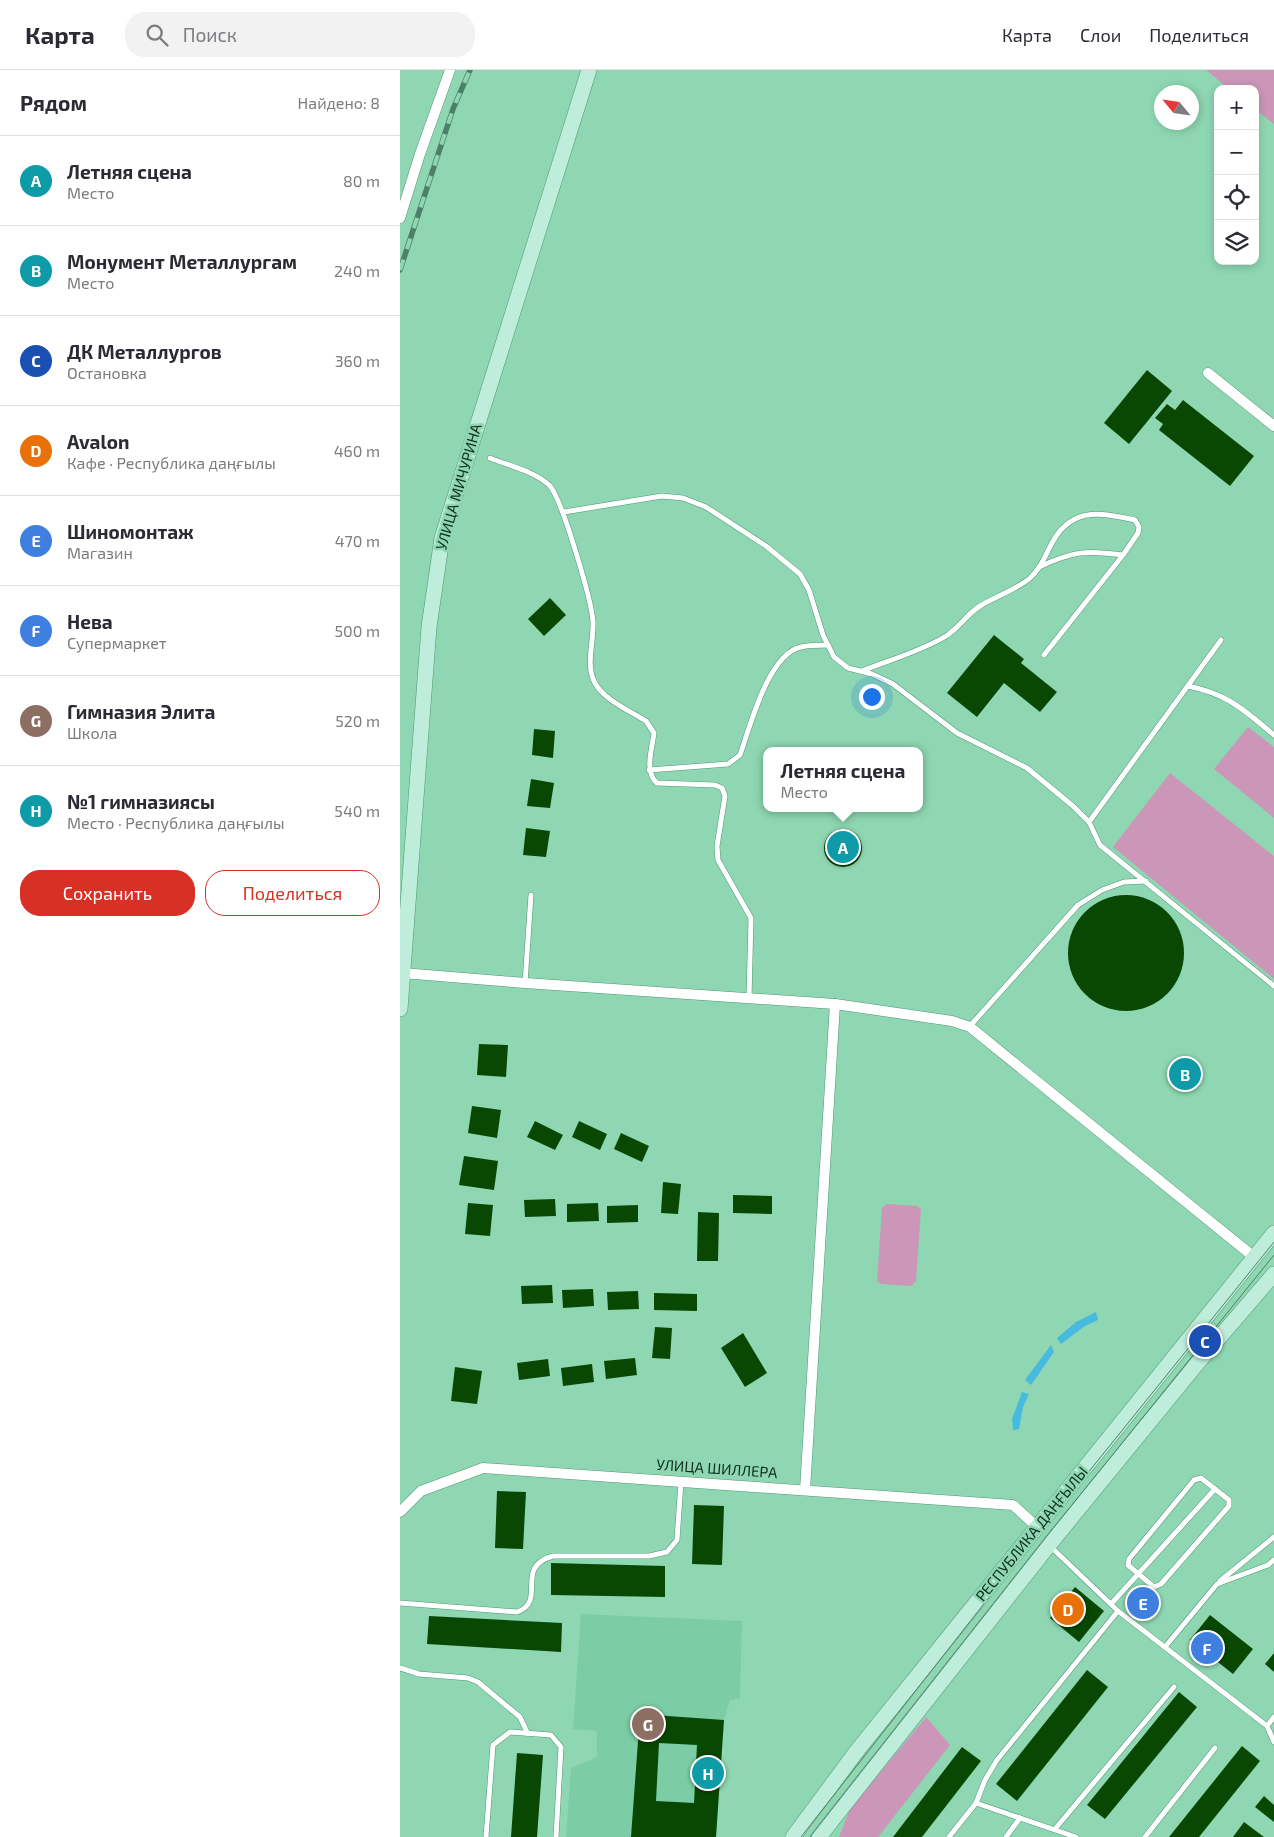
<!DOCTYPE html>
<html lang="ru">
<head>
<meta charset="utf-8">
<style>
	body { margin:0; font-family:"Exo 2",sans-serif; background:#f2f2f3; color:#2b2b33 }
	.controls { position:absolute; right:15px; top:15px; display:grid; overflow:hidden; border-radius:10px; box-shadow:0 2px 8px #0003 }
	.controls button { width:45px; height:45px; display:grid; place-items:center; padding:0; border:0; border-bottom:1px solid #e1e1e2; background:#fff; color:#2b2b33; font:25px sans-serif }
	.compass { position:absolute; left:754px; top:15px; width:45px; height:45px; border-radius:50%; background:#fff; box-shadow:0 2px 8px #0003; rotate:299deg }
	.you { position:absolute; left:471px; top:626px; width:18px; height:18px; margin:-12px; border:4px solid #fff; border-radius:50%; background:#1a73e8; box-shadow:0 0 0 8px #1a73e833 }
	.badge { display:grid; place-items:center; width:32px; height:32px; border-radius:50%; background:#d93025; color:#fff; font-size:16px; font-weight:700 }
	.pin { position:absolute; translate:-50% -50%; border:2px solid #fff; box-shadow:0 1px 5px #0006 }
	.popup { position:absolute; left:363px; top:677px; width:160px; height:65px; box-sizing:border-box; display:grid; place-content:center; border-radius:10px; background:#fff; filter:drop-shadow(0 1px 4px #0005); font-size:16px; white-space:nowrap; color:#7c7c81 }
	.popup b { font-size:19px; color:#2b2b33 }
	.popup::after { content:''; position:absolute; left:50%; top:100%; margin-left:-10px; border:10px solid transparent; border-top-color:#fff }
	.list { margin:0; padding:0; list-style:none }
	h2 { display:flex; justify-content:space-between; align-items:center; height:65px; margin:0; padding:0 20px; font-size:21px }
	h2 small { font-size:16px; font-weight:400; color:#7c7c81 }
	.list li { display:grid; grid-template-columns:32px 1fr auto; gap:15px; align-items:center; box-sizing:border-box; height:90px; padding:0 20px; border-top:1px solid #e1e1e2 }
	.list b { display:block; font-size:19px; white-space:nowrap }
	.list p { margin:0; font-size:16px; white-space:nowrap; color:#7c7c81 }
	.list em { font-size:16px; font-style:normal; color:#7c7c81 }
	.actions { display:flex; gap:10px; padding:15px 20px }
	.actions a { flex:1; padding:11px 0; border:1px solid #d93025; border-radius:20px; text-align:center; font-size:18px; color:#d93025 }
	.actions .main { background:#d93025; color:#fff }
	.icon { flex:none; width:28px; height:28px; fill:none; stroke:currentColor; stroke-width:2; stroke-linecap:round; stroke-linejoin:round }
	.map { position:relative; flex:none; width:874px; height:1767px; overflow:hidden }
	header { display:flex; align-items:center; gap:30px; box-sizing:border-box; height:70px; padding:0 25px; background:#fff; border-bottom:1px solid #e1e1e2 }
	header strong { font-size:24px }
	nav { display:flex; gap:28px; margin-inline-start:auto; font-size:18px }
	.search { width:350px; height:45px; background:#f2f2f3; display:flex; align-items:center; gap:12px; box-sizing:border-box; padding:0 18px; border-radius:20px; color:#7c7c81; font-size:19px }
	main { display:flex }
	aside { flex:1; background:#fff }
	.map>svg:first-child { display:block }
	.built { fill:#7ccda5 }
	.green { fill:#cb96b7 }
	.water { fill:#46bbdf }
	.building { fill:#094803; fill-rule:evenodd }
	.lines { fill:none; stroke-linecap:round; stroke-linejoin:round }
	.lane-casing { stroke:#509775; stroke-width:6 }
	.street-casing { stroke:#509775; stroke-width:11 }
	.secondary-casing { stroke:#509775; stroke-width:16 }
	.lane { stroke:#fff; stroke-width:5 }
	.street { stroke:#fff; stroke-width:10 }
	.secondary { stroke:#beeddb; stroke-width:15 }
	.tram { stroke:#4d8068; stroke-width:1 }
	.rail-casing { stroke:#4d8068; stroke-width:5.5 }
	.rail { stroke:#8ed7b2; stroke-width:4; stroke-dasharray:11; stroke-linecap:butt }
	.labels { text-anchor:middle; stroke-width:5; stroke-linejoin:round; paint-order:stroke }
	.street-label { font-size:15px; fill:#0f2d20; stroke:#8ed7b2 }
</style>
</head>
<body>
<header>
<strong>Карта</strong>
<div class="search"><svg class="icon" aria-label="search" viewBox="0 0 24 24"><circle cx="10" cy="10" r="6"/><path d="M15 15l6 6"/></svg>Поиск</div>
<nav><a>Карта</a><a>Слои</a><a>Поделиться</a></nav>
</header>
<main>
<aside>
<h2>Рядом<small>Найдено: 8</small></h2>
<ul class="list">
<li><span class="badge" style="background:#0f9aa8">A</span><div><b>Летняя сцена</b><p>Место</p></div><em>80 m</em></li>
<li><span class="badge" style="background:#0f9aa8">B</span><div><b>Монумент Металлургам</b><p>Место</p></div><em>240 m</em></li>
<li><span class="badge" style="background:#1a4fb4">C</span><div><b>ДК Металлургов</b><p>Остановка</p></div><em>360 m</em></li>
<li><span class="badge" style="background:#e8710a">D</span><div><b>Avalon</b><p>Кафе · Республика даңғылы</p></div><em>460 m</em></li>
<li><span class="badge" style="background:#3f7fe0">E</span><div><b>Шиномонтаж</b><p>Магазин</p></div><em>470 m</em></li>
<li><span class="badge" style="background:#3f7fe0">F</span><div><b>Нева</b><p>Супермаркет</p></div><em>500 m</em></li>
<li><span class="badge" style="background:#8d6e63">G</span><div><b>Гимназия Элита</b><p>Школа</p></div><em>520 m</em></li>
<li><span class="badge" style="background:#0f9aa8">H</span><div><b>№1 гимназиясы</b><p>Место · Республика даңғылы</p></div><em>540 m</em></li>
</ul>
<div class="actions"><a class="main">Сохранить</a><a>Поделиться</a></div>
</aside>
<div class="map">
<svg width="874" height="1767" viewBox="0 0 874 1767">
	<rect width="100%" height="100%" fill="#8ed7b2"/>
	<!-- built -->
	<path class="built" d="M181 1544 342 1551 340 1629 330 1630 324 1650 316 1767H166L171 1698 197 1687V1661L173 1659Z"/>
	<!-- green -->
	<g class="green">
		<path d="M806 0H874V54L855 39V19H829Z"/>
		<path d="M848 657 874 677V748L814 699Z"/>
		<path d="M770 703 874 786V909L713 777Z"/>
		<path d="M487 1134 517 1136 521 1139 516 1211 511 1216 481 1214 477 1211 482 1138Z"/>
		<path d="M526 1647 550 1675 478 1767H439L450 1739Z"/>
	</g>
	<!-- water -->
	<g class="water">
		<path d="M696 1242 698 1250 685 1256 661 1274 657 1268 676 1252Z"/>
		<path d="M651 1275 654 1282 631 1315 625 1310Z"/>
		<path d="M622 1322 629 1324 623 1337 619 1359 613 1360 612 1349Z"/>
	</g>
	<!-- building -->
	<g class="building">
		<path d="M747 300 772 321 729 374 704 353Z"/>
		<path d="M783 330 854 386 830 416 759 360 763 354 755 348 767 334 775 340Z"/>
		<path d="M150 528 166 545 144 566 128 549Z"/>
		<path d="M594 565 624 589 621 593 657 622 640 642 604 613 577 647 547 623Z"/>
		<path d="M134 659 155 661 153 688 132 685Z"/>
		<path d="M131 709 154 713 150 738 127 736Z"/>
		<path d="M126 758 150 761 146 787 123 785Z"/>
		<circle cx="443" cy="778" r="19"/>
		<circle cx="726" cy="883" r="58"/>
		<path d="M79 974 108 975 106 1007 77 1005Z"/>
		<path d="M72 1036 101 1040 97 1068 68 1063Z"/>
		<path d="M135 1051 163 1065 155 1080 127 1067Z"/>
		<path d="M179 1051 207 1064 200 1080 172 1067Z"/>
		<path d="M221 1063 249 1076 242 1092 214 1079Z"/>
		<path d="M64 1086 98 1091 94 1120 59 1115Z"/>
		<path d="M263 1112 281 1114 278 1144 261 1143Z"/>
		<path d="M333 1125 372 1126V1144L333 1143Z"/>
		<path d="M155 1129 156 1146 125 1147 124 1130Z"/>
		<path d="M68 1133 93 1135 90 1166 65 1164Z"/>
		<path d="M198 1133 199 1151 167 1152V1134Z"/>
		<path d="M238 1135V1152L207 1153V1136Z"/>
		<path d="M298 1142 319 1143 318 1191H297Z"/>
		<path d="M152 1215 153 1233 122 1234 121 1216Z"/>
		<path d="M193 1219 194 1236 163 1238 162 1220Z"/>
		<path d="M238 1221 239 1239 208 1240 207 1222Z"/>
		<path d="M254 1223 297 1224V1241L254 1240Z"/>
		<path d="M255 1257 272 1258 270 1289 252 1288Z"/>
		<path d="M343 1263 367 1303 345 1317 321 1278Z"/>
		<path d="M235 1288 237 1305 206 1309 204 1291Z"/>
		<path d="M148 1289 150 1306 119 1310 117 1293Z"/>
		<path d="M192 1294 194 1312 163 1316 161 1298Z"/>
		<path d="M55 1297 82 1301 77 1334 51 1331Z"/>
		<path d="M97 1421 126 1422 123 1479 95 1478Z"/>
		<path d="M294 1435 324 1436 322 1495 292 1494Z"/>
		<path d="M151 1493 265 1496V1527L151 1525Z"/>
		<path d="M675 1517 704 1541 679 1572 650 1548Z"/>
		<path d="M740 1520 756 1534 747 1545 730 1532Z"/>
		<path d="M810 1545 853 1579 833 1604 790 1570Z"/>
		<path d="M29 1546 162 1553 161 1582 27 1574Z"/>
		<path d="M874 1583V1602L865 1594Z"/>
		<path d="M687 1600 708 1617 617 1731 596 1714Z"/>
		<path d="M779 1622 797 1637 705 1749 687 1735Z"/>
		<path d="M240 1644 324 1650 316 1767H231ZM259 1673 297 1675 294 1733 256 1731Z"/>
		<path d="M842 1676 860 1691 799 1767H769Z"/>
		<path d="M562 1677 581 1691 522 1767H493Z"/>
		<path d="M117 1683 143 1685 137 1767H111Z"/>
		<path d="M864 1726 874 1735V1752L855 1737Z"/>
		<path d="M844 1752 864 1767H833Z"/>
	</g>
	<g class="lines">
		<defs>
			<g id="lane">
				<path d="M90 388C109 396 134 401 149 415 162 428 192 532 193 552 194 572 185 595 195 613 204 630 230 641 246 651L254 663C252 679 244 702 257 713L315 715 322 718 325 726 317 776 318 790 351 848 349 928"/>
				<path d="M164 442 262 426 283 428 306 437 366 476 400 504 409 520 423 565 434 587 448 598 472 604 493 614 557 663 627 698 673 736 689 752 700 775 874 916"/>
				<path d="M639 497C673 481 686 480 723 485"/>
				<path d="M462 601C487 591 524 580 546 566 559 558 567 544 580 536 593 528 619 518 630 508 650 490 648 463 675 449 693 440 716 446 735 450L739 457 738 463 723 485 644 585"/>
				<path d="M788 616C828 624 844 640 874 665"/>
				<path d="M249 700 328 694 340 685C350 657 368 584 401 577 409 575 419 575 428 575"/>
				<path d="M689 752 821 570"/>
				<path d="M125 913 131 825"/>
				<path d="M570 956 678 835 702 820 724 812 746 811"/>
				<path d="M801 1408 829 1430V1436L761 1514 754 1517 728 1495 729 1489 794 1410Z"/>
				<path d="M650 1476 718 1541 867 1656 874 1672"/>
				<path d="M820 1511 874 1467"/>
				<path d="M0 1533 117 1542C148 1531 113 1497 153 1486H249L267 1482 277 1470 281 1412"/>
				<path d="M711 1534 815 1419"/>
				<path d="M765 1577 817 1514 868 1495 874 1490"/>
				<path d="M0 1598 19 1604 68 1608 78 1612 120 1647 128 1664"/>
				<path d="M867 1656 874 1647"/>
				<path d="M576 1733 676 1767"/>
				<path d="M655 1759 774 1617"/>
				<path d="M86 1767 93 1675 110 1662 151 1665 161 1677 156 1767"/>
				<path d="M549 1767 576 1733 585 1710 597 1690 718 1541"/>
				<path d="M606 1767 620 1748"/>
				<path d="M745 1767 815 1678"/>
			</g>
			<g id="street">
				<path d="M0 148 20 84 50 0"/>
				<path d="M808 303 874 356"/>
				<path d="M2 903 125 913 435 934 552 951 570 957 854 1187"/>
				<path d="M405 1420 435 934"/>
				<path d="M0 1442 21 1421 83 1398 613 1435 637 1457"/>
			</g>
			<g id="secondary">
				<path d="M0 939 29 557 42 468 189 0"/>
				<path d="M393 1767 456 1682 874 1163"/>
				<path d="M419 1767 649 1475 800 1290 874 1204"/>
			</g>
		</defs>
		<!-- lane casing -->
		<use href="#lane" class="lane-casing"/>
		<!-- street casing -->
		<use href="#street" class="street-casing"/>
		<!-- secondary casing -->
		<use href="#secondary" class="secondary-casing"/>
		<!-- lane -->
		<use href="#lane" class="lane"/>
		<!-- street -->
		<use href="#street" class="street"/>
		<!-- secondary -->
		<use href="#secondary" class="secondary"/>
		<!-- tram -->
		<g class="tram">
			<path d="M401 1767 641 1461 874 1172"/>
			<path d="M410 1767 647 1466 874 1185"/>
		</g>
		<defs>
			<path id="rail" d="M0 200 53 39 70 0"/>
		</defs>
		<!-- rail casing -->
		<use href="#rail" class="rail-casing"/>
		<!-- rail -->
		<use href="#rail" class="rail"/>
	</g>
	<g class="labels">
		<!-- street labels -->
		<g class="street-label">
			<text transform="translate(59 417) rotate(-74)" y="5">УЛИЦА МИЧУРИНА</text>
			<text transform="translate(317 1399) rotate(4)" y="5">УЛИЦА ШИЛЛЕРА</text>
			<text transform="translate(632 1464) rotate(-51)" y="5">РЕСПУБЛИКА ДАҢҒЫЛЫ</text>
		</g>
	</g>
</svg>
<div class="controls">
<button>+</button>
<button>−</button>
<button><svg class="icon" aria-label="locate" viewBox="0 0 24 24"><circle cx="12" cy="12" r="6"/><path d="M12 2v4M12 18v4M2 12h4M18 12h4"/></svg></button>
<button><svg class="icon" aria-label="layers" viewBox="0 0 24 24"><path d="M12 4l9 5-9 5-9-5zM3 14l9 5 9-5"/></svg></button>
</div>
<svg class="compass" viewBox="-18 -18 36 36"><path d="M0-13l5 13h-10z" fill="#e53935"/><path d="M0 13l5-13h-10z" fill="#7c7c81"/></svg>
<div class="you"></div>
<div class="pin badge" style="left:443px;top:777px;background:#0f9aa8">A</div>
<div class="popup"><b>Летняя сцена</b>Место</div>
<div class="pin badge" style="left:785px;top:1004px;background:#0f9aa8">B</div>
<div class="pin badge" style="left:805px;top:1271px;background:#1a4fb4">C</div>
<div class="pin badge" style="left:668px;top:1539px;background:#e8710a">D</div>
<div class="pin badge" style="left:743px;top:1533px;background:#3f7fe0">E</div>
<div class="pin badge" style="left:807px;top:1578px;background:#3f7fe0">F</div>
<div class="pin badge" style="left:248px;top:1654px;background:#8d6e63">G</div>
<div class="pin badge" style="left:308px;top:1703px;background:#0f9aa8">H</div>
</div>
</main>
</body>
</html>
